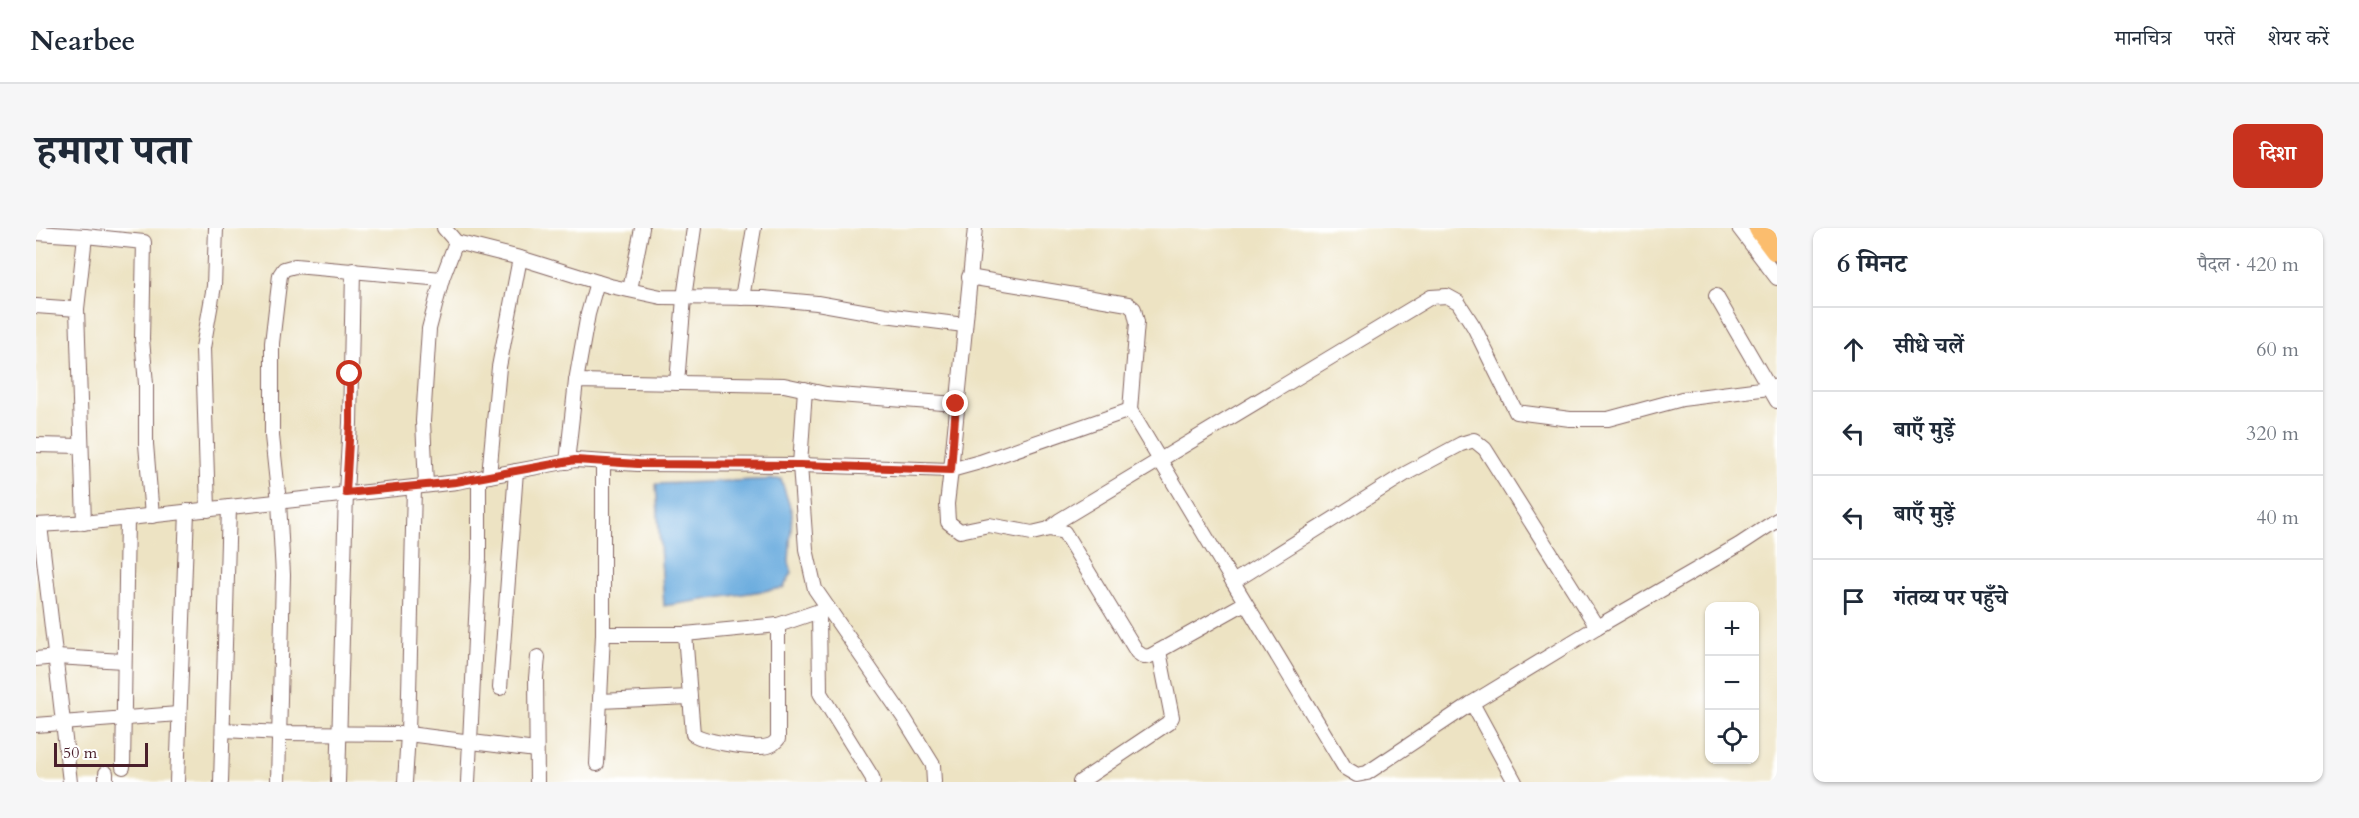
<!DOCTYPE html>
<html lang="hi">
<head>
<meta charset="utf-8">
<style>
	body { margin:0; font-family:Cardo,"Noto Serif Devanagari",serif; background:#f6f6f7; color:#1f2937 }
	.controls { position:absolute; right:18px; bottom:18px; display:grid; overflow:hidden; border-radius:12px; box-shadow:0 2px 4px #0004 }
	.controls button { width:54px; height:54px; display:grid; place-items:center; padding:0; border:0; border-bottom:2px solid #e0e1e3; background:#fff; color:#1f2937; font:30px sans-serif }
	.scale { position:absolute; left:18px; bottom:15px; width:94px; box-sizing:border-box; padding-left:6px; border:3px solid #4a1f2b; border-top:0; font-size:16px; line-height:21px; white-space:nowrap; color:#4a1f2b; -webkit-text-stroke:4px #fff; paint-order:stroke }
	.stop { position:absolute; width:18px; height:18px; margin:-14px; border:4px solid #c8321e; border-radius:50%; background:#fff }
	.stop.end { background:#c8321e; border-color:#fff; box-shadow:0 2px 6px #0008 }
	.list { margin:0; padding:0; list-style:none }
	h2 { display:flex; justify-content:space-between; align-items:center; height:78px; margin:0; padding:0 24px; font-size:26px }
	h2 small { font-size:20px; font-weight:400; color:#747a83 }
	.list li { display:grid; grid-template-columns:39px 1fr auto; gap:18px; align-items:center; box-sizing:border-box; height:84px; padding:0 24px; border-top:2px solid #e0e1e3 }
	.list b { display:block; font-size:22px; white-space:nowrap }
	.list em { font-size:20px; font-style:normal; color:#747a83 }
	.icon { flex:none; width:33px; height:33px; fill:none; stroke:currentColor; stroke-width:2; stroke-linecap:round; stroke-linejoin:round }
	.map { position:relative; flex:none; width:1741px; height:554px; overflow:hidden; border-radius:12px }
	header { display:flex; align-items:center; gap:36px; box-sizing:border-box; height:84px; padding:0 30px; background:#fff; border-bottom:2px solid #e0e1e3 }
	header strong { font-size:28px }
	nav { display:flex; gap:33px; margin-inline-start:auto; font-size:21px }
	.intro { display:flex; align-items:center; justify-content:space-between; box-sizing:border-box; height:144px; padding:0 36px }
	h1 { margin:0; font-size:42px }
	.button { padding:15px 27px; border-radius:12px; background:#c8321e; color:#fff; font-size:21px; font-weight:700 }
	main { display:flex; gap:36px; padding:0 36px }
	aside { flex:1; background:#fff; border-radius:12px; box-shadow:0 2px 4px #0004 }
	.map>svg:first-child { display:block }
	.water { fill:#6aacde; stroke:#5a6684; stroke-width:1.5 }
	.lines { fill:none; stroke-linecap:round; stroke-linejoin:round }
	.street-casing { stroke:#836460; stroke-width:16 }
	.highway-casing { stroke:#836460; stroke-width:28 }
	.street { stroke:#fff; stroke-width:14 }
	.highway { stroke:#fbbd6e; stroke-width:26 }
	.route { stroke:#c8321e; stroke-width:8 }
</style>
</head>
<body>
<header>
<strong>Nearbee</strong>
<nav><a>मानचित्र</a><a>परतें</a><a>शेयर करें</a></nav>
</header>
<div class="intro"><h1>हमारा पता</h1><a class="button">दिशा</a></div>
<main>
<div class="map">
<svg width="1741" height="554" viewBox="0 0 1741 554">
	<rect width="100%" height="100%" fill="#fff"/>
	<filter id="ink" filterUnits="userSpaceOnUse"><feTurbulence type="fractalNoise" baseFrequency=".0167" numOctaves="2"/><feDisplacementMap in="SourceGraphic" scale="12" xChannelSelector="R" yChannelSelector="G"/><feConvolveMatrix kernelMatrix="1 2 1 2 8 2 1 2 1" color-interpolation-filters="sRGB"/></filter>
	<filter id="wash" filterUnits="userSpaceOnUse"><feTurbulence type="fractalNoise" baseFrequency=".008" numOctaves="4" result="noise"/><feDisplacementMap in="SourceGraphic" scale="24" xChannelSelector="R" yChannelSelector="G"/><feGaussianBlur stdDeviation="1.35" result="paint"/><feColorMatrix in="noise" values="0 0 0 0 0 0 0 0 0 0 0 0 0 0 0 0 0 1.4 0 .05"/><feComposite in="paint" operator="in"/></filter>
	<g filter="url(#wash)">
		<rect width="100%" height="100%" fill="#ede3c3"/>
		<!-- water -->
		<path class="water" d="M745 251 756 285 753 334 756 345 747 360 628 378 620 256Z"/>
	</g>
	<g filter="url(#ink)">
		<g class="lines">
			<defs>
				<g id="street">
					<path d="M408 0 420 14 484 30 574 58 625 69 727 70 781 75 849 87 928 97"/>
					<path d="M1703 0 1741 50"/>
					<path d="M0 5 49 8 41 81"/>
					<path d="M49 8 108 14 106 111 110 156V216L116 288"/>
					<path d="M933 49 1092 76 1098 81 1101 94 1094 182 1197 354"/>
					<path d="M594 62 606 0"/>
					<path d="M1680 68 1741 173"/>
					<path d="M706 70 718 0"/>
					<path d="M0 78 41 81 48 295"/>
					<path d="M540 153 552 86 561 54"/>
					<path d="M641 155 648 70 658 0"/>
					<path d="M769 161 764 237 770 321 779 361 868 490 897 537 898 554"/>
					<path d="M1094 182 944 234 915 242 911 276 912 294 924 303 953 297 996 305 1013 301 1028 304 1101 424 1108 429 1114 428 1209 375"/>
					<path d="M0 217 45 218"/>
					<path d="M531 234 540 153 748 157 790 166 920 176"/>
					<path d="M453 248 463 139 484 30"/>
					<path d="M390 257 387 193 393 101 406 51 420 14"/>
					<path d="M172 282 167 120 178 58 180 0"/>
					<path d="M0 297 56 294 378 259 421 254 539 232 602 236 764 237 915 242 939 0"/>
					<path d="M4 297 34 554"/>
					<path d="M1013 301 1024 292 1395 69 1411 68 1422 74 1438 99 1480 184 1534 191H1572L1646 171 1733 160 1741 157"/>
					<path d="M783 383 784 465 836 549 837 554"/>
					<path d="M567 406H649L742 397 792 380"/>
					<path d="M649 406 657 506C670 514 721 523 735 517 738 516 739 514 742 511V397"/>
					<path d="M0 431 20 429 87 433"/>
					<path d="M464 460 480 243"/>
					<path d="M564 473 653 469"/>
					<path d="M1436 475 1561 399 1703 317 1741 292"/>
					<path d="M0 497 142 486"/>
					<path d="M187 502 245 505 372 506 500 522"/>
					<path d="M561 536 567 406V234"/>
					<path d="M87 539 91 290"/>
					<path d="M70 554V545"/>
					<path d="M141 554 151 283"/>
					<path d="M185 554 193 279"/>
					<path d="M242 554 247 347 243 274 236 208V115L244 47 248 41 259 38 406 51"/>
					<path d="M302 554 310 265 314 195 317 42"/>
					<path d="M369 554 372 506 378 259"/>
					<path d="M432 554 443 330V250"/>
					<path d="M501 554 500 450 502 429"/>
					<path d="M1044 554 1132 495 1136 489 1123 423"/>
					<path d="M1479 554 1436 475 1331 545 1321 547 1309 540 1197 354 1369 246 1425 216 1438 212 1449 221 1561 399"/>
				</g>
				<path id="highway" d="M1726 0 1741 20"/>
			</defs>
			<!-- street casing -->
			<use href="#street" class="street-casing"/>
			<!-- highway casing -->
			<use href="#highway" class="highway-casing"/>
			<!-- street -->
			<use href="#street" class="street"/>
			<!-- highway -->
			<use href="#highway" class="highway"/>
		</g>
	</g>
	<g class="lines" filter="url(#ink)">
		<!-- route -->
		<path class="route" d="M314 146V195L310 265 420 254 539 232 602 236 764 237 915 242 920 176"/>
	</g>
</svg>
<div class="controls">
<button>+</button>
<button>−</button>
<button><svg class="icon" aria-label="locate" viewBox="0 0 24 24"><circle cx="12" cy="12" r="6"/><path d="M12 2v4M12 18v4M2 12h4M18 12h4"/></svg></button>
</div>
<div class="scale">50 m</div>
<div class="stop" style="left:314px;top:146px"></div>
<div class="stop end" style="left:920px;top:176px"></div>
</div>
<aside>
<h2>6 मिनट<small>पैदल · 420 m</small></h2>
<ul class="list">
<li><svg class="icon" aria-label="ahead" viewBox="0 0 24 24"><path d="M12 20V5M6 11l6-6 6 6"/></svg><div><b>सीधे चलें</b></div><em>60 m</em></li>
<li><svg class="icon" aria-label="left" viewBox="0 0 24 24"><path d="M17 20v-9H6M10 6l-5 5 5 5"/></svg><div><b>बाएँ मुड़ें</b></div><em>320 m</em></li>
<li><svg class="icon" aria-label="left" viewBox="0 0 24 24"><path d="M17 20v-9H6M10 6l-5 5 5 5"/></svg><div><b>बाएँ मुड़ें</b></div><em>40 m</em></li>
<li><svg class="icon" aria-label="arrive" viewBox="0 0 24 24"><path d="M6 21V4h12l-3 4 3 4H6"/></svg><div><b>गंतव्य पर पहुँचे</b></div></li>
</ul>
</aside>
</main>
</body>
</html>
